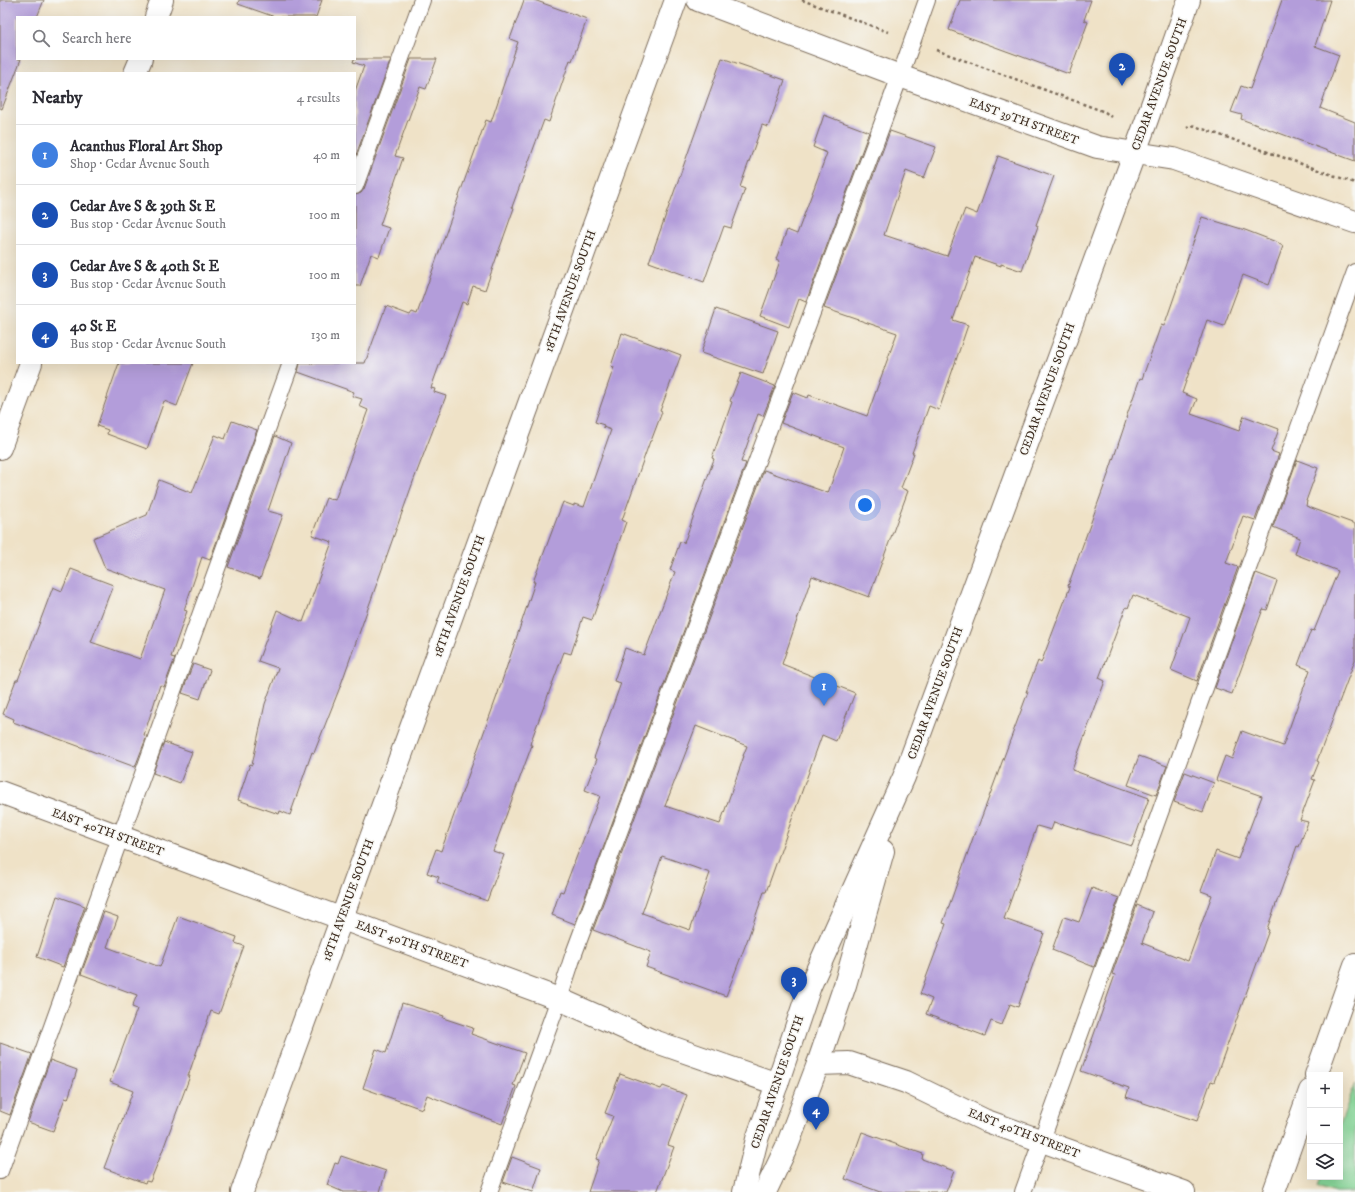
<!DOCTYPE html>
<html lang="en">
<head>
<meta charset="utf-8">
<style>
	body { margin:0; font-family:"IM FELL DW Pica",serif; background:#f7f7f7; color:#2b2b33 }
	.controls { position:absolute; right:12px; bottom:12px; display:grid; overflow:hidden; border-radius:0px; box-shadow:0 4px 16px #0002 }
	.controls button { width:36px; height:36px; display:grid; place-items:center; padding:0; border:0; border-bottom:1px solid #e1e1e2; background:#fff; color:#2b2b33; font:20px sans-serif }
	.you { position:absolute; left:865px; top:505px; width:14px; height:14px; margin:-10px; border:3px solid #fff; border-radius:50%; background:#1a73e8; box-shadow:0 0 0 6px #1a73e833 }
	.badge { display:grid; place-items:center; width:26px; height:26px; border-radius:50%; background:#c8321e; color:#fff; font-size:13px; font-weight:700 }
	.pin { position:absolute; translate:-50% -33px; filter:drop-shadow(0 1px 2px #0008) }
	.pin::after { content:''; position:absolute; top:21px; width:14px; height:12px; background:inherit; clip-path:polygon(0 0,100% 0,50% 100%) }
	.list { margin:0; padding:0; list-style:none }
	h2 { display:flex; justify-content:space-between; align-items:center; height:52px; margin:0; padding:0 16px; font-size:17px }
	h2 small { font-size:13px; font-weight:400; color:#7c7c81 }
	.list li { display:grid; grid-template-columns:26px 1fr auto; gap:12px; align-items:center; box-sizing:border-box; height:60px; padding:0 16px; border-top:1px solid #e1e1e2 }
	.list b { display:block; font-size:15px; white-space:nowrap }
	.list p { margin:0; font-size:13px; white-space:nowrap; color:#7c7c81 }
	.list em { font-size:13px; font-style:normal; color:#7c7c81 }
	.icon { flex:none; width:22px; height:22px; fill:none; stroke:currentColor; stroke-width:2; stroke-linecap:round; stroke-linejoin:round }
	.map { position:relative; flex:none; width:1355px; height:1192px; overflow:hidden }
	.search { position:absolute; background:#fff; box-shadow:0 4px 16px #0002; left:16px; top:16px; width:340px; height:44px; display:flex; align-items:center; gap:10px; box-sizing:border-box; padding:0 14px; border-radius:0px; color:#7c7c81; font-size:15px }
	.panel { position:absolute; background:#fff; box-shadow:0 4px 16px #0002; left:16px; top:72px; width:340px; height:292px; border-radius:0px }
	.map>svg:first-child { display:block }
	.green { fill:#85d697; stroke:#60805a }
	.building { fill:#b39dda; fill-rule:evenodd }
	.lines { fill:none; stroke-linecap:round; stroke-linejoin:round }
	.service-casing { stroke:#7a6a59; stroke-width:18 }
	.minor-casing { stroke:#7a6a59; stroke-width:24 }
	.secondary-casing { stroke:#7a6a59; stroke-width:24 }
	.path { stroke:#7a6a59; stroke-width:2.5; stroke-dasharray:3 3; stroke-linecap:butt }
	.service { stroke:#fff; stroke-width:16 }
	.minor { stroke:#fff; stroke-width:22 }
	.secondary { stroke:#fff; stroke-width:22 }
	.labels { text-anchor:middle; stroke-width:3; stroke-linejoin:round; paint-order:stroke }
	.street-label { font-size:12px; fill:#3b2a1e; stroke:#f6f6f2 }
</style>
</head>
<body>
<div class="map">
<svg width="1355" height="1192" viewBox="0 0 1355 1192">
	<rect width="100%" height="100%" fill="#f6f6f2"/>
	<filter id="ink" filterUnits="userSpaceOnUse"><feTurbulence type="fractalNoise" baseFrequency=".025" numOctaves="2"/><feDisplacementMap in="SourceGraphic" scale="8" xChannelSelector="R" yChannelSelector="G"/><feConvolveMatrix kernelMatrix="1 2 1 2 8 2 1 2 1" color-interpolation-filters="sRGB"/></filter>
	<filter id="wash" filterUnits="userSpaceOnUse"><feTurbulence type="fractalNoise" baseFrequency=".012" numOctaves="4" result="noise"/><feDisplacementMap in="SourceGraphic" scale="16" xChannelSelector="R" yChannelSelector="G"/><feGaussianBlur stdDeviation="0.9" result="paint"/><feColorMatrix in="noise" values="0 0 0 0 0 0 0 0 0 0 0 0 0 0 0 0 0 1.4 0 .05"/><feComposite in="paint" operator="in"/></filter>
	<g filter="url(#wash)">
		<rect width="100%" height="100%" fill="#efe2c7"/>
		<!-- green -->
		<path class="green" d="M1355 1083V1192H1335L1318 1186 1321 1177H1340V1125Z"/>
		<g id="blocks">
			<!-- building -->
			<g class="building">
				<path d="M0 0H44L37 17H17V59H21L2 109 0 108Z"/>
				<path d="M239 0H322L316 17H275L238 4Z"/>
				<path d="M524 0H534L587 19 572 61 570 60 549 122 544 120 512 207 514 208 485 290 473 286 467 304 462 302 431 388 435 389 434 392 446 396 413 482 340 687 314 753 312 752 290 815 280 811 279 814 238 800 250 764 252 765 265 704 278 668 258 661 277 610 303 622 332 542 312 535 326 498 332 500V499L335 500 368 410 359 406 362 399 352 396 354 392 298 372 300 363H365L386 306 410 315 412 312 417 314 486 120 491 122 518 42 510 39Z"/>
				<path d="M960 0H1091L1084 20 1088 22 1069 74 949 30Z"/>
				<path d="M1282 0H1330L1315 46 1339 55 1320 108 1355 122V161L1241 119 1242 115 1231 112 1241 86 1250 89Z"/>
				<path d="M722 58 785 80 768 127 762 125 740 187 745 189 731 228 724 226 704 282 649 262Z"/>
				<path d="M354 59H391L355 158V91L364 66 353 62Z"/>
				<path d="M411 59H437L426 89 420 87 395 156 403 158 380 225 389 228 379 257 371 254 360 286H355V195L361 193 364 189Z"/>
				<path d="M824 115 869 132 806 302 799 299 789 327 760 316 780 261 776 259 787 230 797 234 827 153 813 147Z"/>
				<path d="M890 131 936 147 924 178 906 171 884 235 947 256 965 209 977 214 998 156 1054 176 1036 225 1038 226 1022 271 1001 264V266L975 257 953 320 968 325 939 410 929 406 912 453H914L901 488 908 491 869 597 812 576 782 664 855 693 836 741 822 735 766 892H764L747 941 726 996 646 967 651 952 593 930 764 470 828 493 844 447 781 423 793 392 808 398 809 395 867 416 897 333 824 308ZM696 726 747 746 743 756H744L720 824 665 806ZM662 856 710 873 690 930 642 913Z"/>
				<path d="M1202 217 1245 230 1279 243V244L1283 246 1269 285 1243 275 1224 326 1207 320 1182 393 1197 399 1191 414 1239 431 1244 416 1279 429 1271 451 1279 454 1255 520 1243 516 1226 563 1238 567 1197 681 1171 670 1190 617 1133 595 1128 608 1126 607 1099 678 1105 681 1072 770 1149 798 1132 846 1063 824 1062 825 1054 822 1051 830 1037 826 1004 919 1044 933 1018 1007 1010 1004 1002 1025 991 1021 985 1036 926 1014 932 999 920 994 946 924 943 923 974 835H975L1028 692H1026L1038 661 1041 663 1070 587 1068 586 1108 475 1127 418H1126L1140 378 1142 379 1161 325 1164 326Z"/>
				<path d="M716 309 778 331 763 374 701 353Z"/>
				<path d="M622 333 681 355 660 411 662 412 651 441H650L622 520 626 522 592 620 583 617 571 654 564 652 531 741 530 745H532L493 851 504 855 487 901 437 882 439 877 427 873 436 849 441 851 497 696 535 582H533L563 502 574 506V504L584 507 611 430 603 427 604 425 595 422 614 367 611 366Z"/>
				<path d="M119 363H193L177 406 164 401 147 449 107 434 108 430 97 426Z"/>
				<path d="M741 373 775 386 763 416 758 414 741 462 746 463 575 924 552 915 560 891 563 892 600 796 585 790 597 759 594 758 621 683 614 681 625 648 644 655 675 572 670 570 680 542 684 543 714 459 712 458 732 402 730 401Z"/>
				<path d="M232 421 257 430 210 560 202 557 184 610 187 611 171 657 175 658 164 687 160 685 144 735 147 736 135 767 13 722 14 719 3 714 16 680H18L53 587 62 591 71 569 113 585 91 642 140 659 165 590 105 568 93 538 147 515 159 480 192 493 215 435 225 439Z"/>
				<path d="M275 436 291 443 268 511 283 515 260 579 228 567Z"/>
				<path d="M1297 460 1318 468 1306 501H1307L1306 506 1355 524V660L1317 761 1319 762 1312 779 1315 780 1300 820 1308 822 1299 847 1297 846 1267 929 1269 930 1214 1082 1211 1081 1197 1121 1126 1097 1129 1088 1081 1071 1115 975 1112 974 1137 905 1153 912 1142 943 1188 961 1212 895 1201 891 1216 851 1238 859 1262 796 1216 780 1225 756 1232 759 1242 731 1283 746 1310 670 1298 665 1311 630 1314 631 1338 571 1295 554 1300 538 1273 527Z"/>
				<path d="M1256 573 1277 581 1267 610 1263 609 1232 694 1215 688Z"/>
				<path d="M193 664 210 670 200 699 182 693Z"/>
				<path d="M164 742 192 752 180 783 153 773Z"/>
				<path d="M1139 756 1167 766 1156 795 1128 785Z"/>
				<path d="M1185 772 1214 783 1203 812 1174 802Z"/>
				<path d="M1092 888 1119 898 1094 967 1052 950 1064 917 1079 922Z"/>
				<path d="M57 896 85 906 63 967 37 957Z"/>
				<path d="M104 912 118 917 107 947 160 967 178 916 237 937 235 943 244 946 219 1014 211 1011 188 1076H190L159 1160 150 1182 146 1181 145 1183 104 1168 133 1091 110 1082 137 1009 132 1007 137 995 81 974Z"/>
				<path d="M402 1003 444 1016 443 1018 473 1028 471 1034 525 1053 513 1085 516 1086 502 1124 427 1095 422 1109 363 1088 376 1049 386 1053Z"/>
				<path d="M0 1043 32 1054 10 1115 0 1111Z"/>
				<path d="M50 1060 77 1070 68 1099 65 1098 53 1131 28 1122Z"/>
				<path d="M620 1074 661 1089 663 1086 687 1095 668 1145 674 1147 657 1192H588L599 1160 596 1159 613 1116 605 1113Z"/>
				<path d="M862 1132 923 1154 922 1159 954 1171 946 1192H880L845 1179Z"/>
				<path d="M341 1156 386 1171 380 1192H343L327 1185 335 1163 338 1164Z"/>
				<path d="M512 1157 541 1168 533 1192 503 1182Z"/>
			</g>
		</g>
	</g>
	<g filter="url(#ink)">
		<use href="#blocks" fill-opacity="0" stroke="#7a6a59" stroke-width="1"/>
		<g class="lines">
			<defs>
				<g id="service">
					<path d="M355 186 422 0"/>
					<path d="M0 1171 291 363"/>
					<path d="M489 1192 559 999 573 956 900 76 927 0"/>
					<path d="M1023 1192 1355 272"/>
				</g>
				<g id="minor">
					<path d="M698 0 900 76 1097 147 1174 159 1355 222"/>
					<path d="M156 17 162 0"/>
					<path d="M135 73 141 59"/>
					<path d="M0 448 31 363"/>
					<path d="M0 792 559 999 651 1040 777 1084"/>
					<path d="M818 1064 849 1063 906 1082 984 1120 1184 1192"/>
					<path d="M1316 1075 1355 965"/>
					<path d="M242 1192 676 0"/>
					<path d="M1274 1192 1310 1091"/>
				</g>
				<g id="secondary">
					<path d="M744 1192 757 1139 777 1084 810 986 904 777 1146 122 1189 0"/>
					<path d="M765 1192 787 1146 818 1064 845 985 883 851"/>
				</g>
			</defs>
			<!-- service casing -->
			<use href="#service" class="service-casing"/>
			<!-- minor casing -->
			<use href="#minor" class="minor-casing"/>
			<!-- secondary casing -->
			<use href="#secondary" class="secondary-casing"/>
			<!-- path -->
			<g class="path">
				<path d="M802 0 888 32"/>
				<path d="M936 50 1105 112 1111 117"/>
				<path d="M1187 128 1192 125 1355 183"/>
			</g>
			<!-- service -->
			<use href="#service" class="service"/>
			<!-- minor -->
			<use href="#minor" class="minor"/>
			<!-- secondary -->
			<use href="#secondary" class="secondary"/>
		</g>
	</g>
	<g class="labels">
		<!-- street labels -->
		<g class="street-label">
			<text transform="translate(1159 84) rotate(-70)" y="4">CEDAR AVENUE SOUTH</text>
			<text transform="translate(1024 121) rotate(20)" y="4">EAST 39TH STREET</text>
			<text transform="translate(570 291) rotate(-70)" y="4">18TH AVENUE SOUTH</text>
			<text transform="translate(1047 389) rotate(-70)" y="4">CEDAR AVENUE SOUTH</text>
			<text transform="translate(459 596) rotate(-70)" y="4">18TH AVENUE SOUTH</text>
			<text transform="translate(935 693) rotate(-70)" y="4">CEDAR AVENUE SOUTH</text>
			<text transform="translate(108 832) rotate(20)" y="4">EAST 40TH STREET</text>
			<text transform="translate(348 900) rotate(-70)" y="4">18TH AVENUE SOUTH</text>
			<text transform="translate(412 944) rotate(20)" y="4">EAST 40TH STREET</text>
			<text transform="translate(777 1082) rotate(-71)" y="4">CEDAR AVENUE SOUTH</text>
			<text transform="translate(1024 1133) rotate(21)" y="4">EAST 40TH STREET</text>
		</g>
	</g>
</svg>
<div class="controls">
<button>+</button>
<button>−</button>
<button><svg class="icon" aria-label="layers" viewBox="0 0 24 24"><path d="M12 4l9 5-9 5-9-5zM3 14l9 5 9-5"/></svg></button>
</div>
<div class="you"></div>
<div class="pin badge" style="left:824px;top:706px;background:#3f7fe0">1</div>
<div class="pin badge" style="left:1122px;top:86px;background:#1a4fb4">2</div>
<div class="pin badge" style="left:794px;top:1000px;background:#1a4fb4">3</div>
<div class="pin badge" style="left:816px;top:1130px;background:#1a4fb4">4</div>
<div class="search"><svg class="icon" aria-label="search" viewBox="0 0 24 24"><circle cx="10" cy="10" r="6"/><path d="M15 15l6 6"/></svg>Search here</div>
<section class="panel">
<h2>Nearby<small>4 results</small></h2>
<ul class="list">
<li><span class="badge" style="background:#3f7fe0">1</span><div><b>Acanthus Floral Art Shop</b><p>Shop · Cedar Avenue South</p></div><em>40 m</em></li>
<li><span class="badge" style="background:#1a4fb4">2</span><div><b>Cedar Ave S &amp; 39th St E</b><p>Bus stop · Cedar Avenue South</p></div><em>100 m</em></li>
<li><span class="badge" style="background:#1a4fb4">3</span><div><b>Cedar Ave S &amp; 40th St E</b><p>Bus stop · Cedar Avenue South</p></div><em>100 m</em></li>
<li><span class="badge" style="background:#1a4fb4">4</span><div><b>40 St E</b><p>Bus stop · Cedar Avenue South</p></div><em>130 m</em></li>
</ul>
</section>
</div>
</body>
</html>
